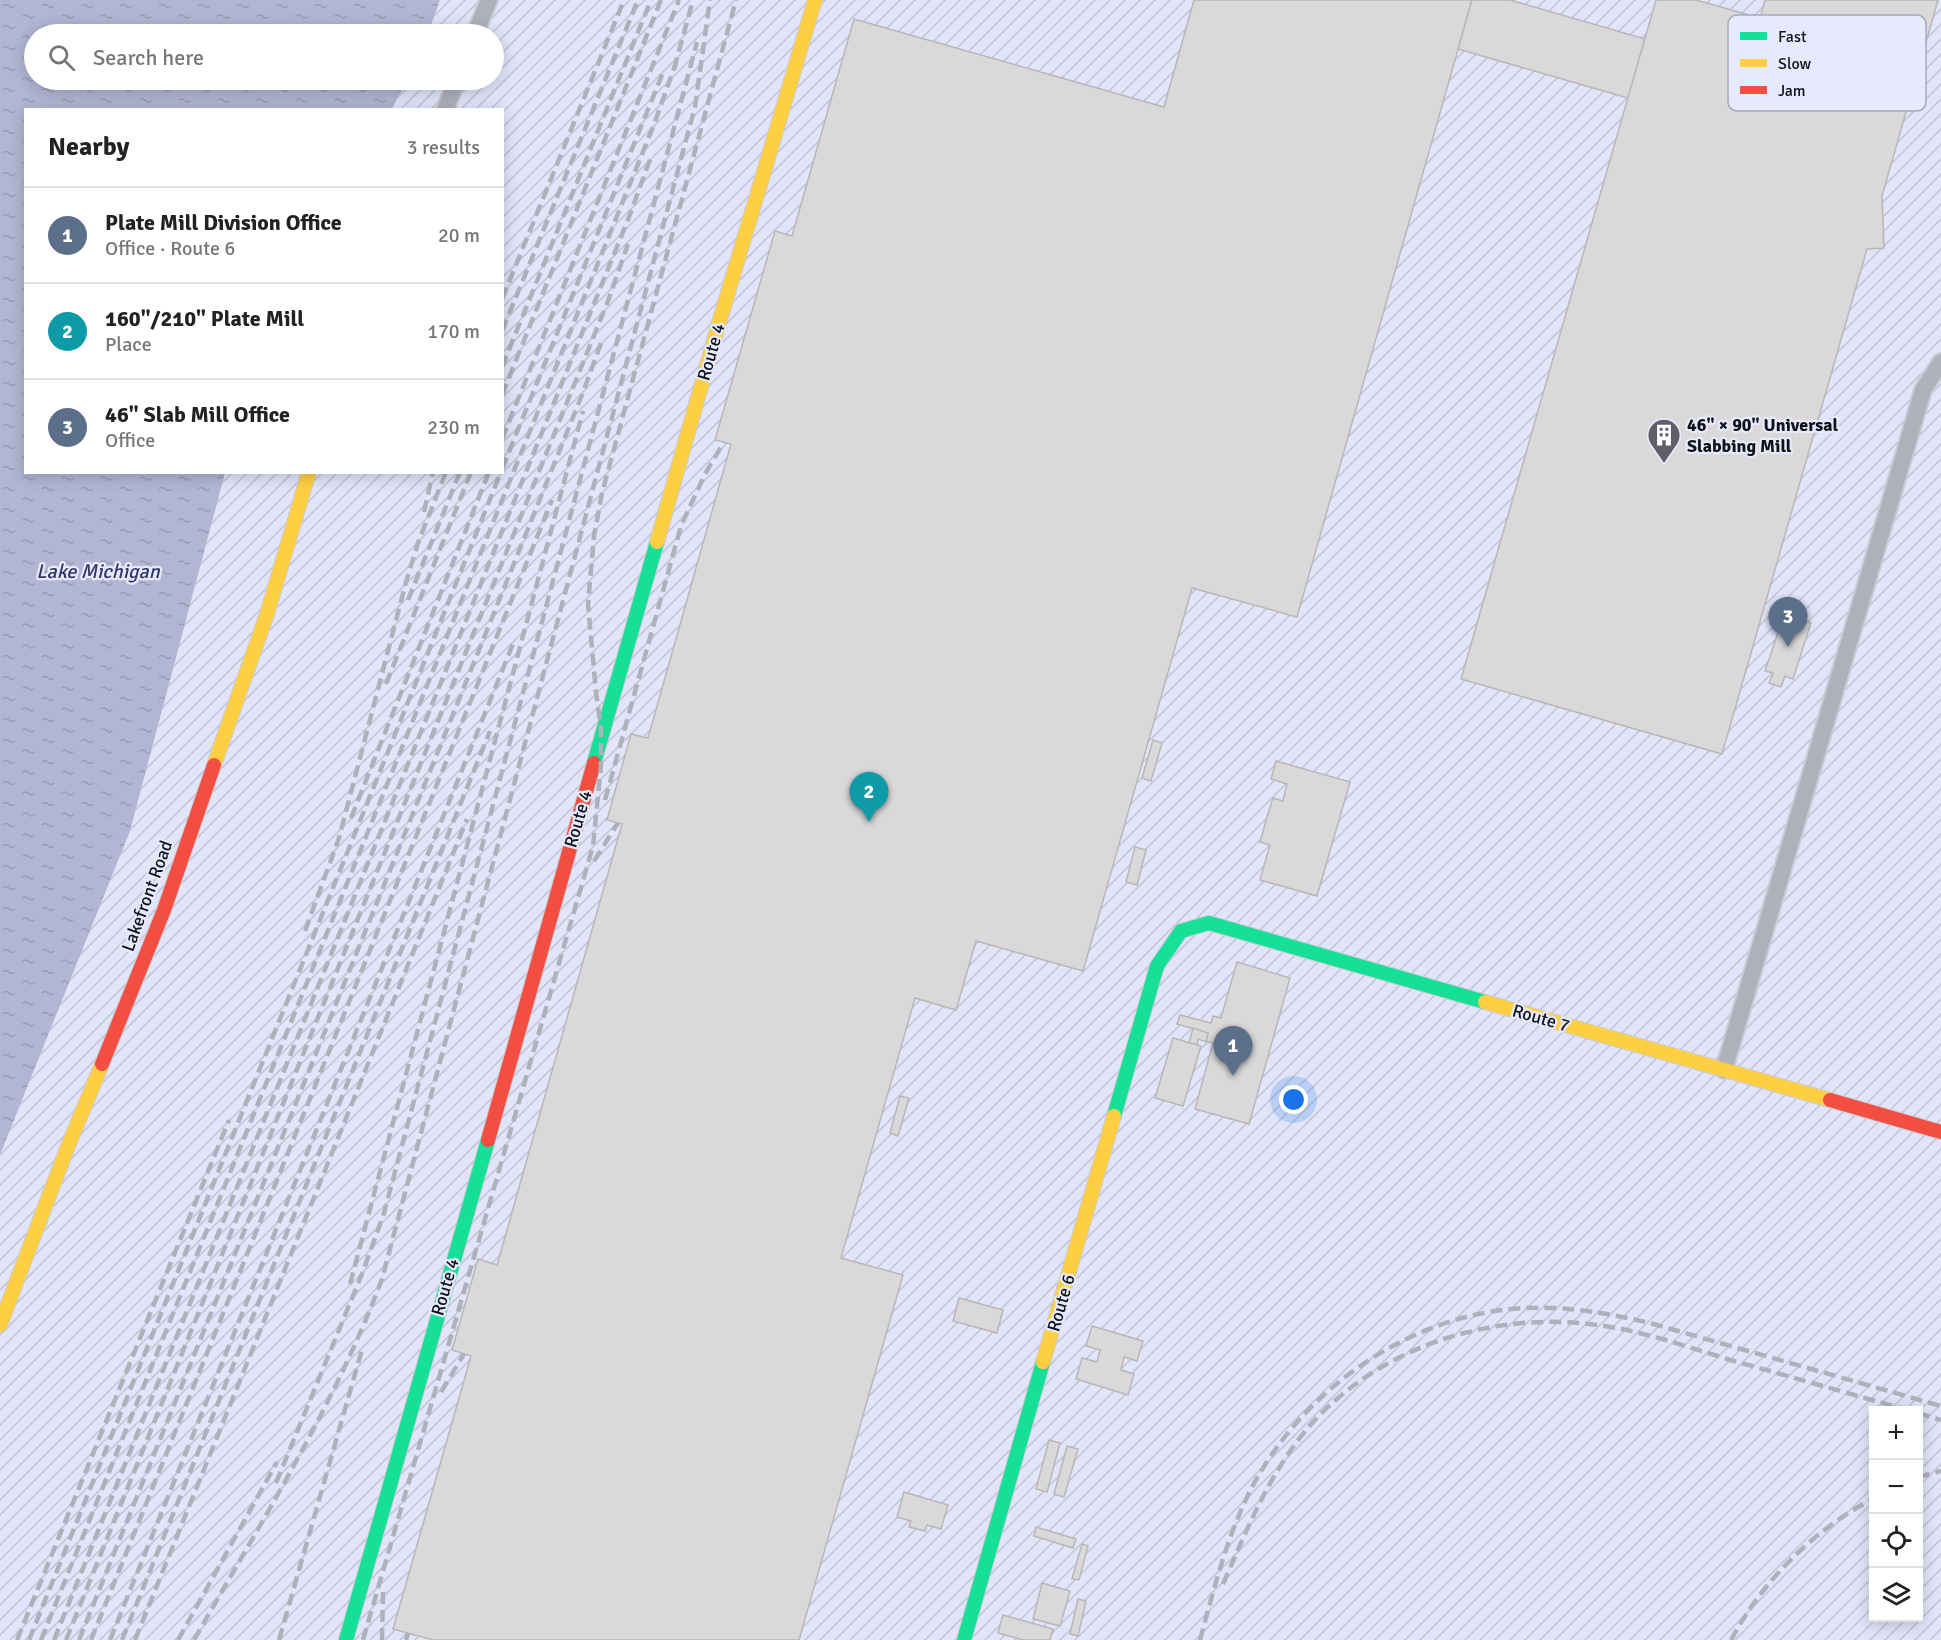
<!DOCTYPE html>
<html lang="en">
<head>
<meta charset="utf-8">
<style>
	body { margin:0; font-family:Signika,sans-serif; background:#f2f2f2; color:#222 }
	.controls { position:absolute; right:18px; bottom:18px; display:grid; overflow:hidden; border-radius:0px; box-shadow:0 3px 15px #0003 }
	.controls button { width:54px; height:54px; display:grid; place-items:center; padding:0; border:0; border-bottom:2px solid #e0e0e0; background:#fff; color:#222; font:30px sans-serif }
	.you { position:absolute; left:1294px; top:1100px; width:21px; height:21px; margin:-15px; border:4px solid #fff; border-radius:50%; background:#1a73e8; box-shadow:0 0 0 9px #1a73e833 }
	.badge { display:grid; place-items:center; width:39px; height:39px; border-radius:50%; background:#0f766e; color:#fff; font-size:20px; font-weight:700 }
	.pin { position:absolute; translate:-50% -50px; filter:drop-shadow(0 2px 3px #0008) }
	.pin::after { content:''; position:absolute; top:32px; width:21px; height:18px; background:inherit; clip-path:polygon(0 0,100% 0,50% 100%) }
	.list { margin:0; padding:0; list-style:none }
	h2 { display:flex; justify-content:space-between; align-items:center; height:78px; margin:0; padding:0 24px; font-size:26px }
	h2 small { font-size:20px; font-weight:400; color:#767676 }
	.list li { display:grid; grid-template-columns:39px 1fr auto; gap:18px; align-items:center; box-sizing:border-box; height:96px; padding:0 24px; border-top:2px solid #e0e0e0 }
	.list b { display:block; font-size:22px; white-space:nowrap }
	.list p { margin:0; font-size:20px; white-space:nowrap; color:#767676 }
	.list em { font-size:20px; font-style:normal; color:#767676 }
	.icon { flex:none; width:33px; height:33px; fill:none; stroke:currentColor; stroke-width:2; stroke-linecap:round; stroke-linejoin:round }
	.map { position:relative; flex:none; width:1941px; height:1640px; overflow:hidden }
	.search { position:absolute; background:#fff; box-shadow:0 3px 15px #0003; left:24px; top:24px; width:480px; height:66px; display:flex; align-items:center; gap:15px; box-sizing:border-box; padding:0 21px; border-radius:33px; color:#767676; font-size:22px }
	.panel { position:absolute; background:#fff; box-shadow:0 3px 15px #0003; left:24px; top:108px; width:480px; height:366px; border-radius:0px }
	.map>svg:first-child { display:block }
	.industrial { fill:url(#industrial-furrows); fill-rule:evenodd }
	.water { fill:url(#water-ripples) }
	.building { fill:#dbd8d9; stroke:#b9b6b8; stroke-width:1.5 }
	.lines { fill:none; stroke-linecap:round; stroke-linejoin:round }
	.street-casing { stroke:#cacbd3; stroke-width:20 }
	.fast-casing { stroke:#cacbd3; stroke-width:16 }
	.slow-casing { stroke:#cacbd3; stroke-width:16 }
	.jam-casing { stroke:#cacbd3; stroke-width:16 }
	.street { stroke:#aeb0bc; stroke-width:16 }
	.fast { stroke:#16e098; stroke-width:14 }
	.slow { stroke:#ffcf43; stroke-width:14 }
	.jam { stroke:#f24e42; stroke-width:14 }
	.rail { stroke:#afb1ba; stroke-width:4.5; stroke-dasharray:12 6; stroke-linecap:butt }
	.labels { text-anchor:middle; stroke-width:4.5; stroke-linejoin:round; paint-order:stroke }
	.street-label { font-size:18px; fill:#101119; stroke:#e7eafc }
	.poi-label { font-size:18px; font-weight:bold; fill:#101119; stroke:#e7eafc; text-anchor:start }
	.water-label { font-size:20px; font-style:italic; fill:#333667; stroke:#e7eafc }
	.key { fill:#e7eafc; stroke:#a6a9b8; stroke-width:1.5 }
	.key-label { font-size:16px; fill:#101119 }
</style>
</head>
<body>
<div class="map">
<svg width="1941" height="1640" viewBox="0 0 1941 1640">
	<defs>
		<pattern id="industrial-furrows" width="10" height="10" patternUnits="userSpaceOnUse" patternTransform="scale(1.5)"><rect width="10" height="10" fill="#e2e5f9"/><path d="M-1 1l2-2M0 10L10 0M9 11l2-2" fill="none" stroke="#c1c3d5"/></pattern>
		<pattern id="water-ripples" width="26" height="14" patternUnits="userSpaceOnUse" patternTransform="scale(1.5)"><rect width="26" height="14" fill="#b2b6d3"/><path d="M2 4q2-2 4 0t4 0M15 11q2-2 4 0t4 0" fill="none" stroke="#989bb5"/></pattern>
	</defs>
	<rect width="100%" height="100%" fill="#eceef7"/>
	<!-- industrial -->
	<path class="industrial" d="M440 0H1941V1640H0V1155L130 831 225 473 502 472V110L392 109 407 80H494V34H428ZM1874 1410H1918V1618H1874Z"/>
	<!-- water -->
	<path class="water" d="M0 0H440L428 34H34V80H407L392 109 26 110V472L225 473 130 831 0 1155Z"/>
	<!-- building -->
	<g class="building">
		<path d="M1194 0H1472L1297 617 1192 588 1083 971 976 941 956 1010 915 998 841 1258 903 1275 799 1640H433L393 1629 471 1356 452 1350 478 1259 497 1265 622 824 607 820 631 734 648 738 731 444 715 440 775 231 792 236 854 19 1164 107Z"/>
		<path d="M1472 0H1510L1645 39 1628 98 1458 49Z"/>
		<path d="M1656 0H1696L1760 18 1765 0H1938L1882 196 1884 248 1867 249 1722 754 1461 679Z"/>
		<path d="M1784 615 1811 623 1793 679 1785 676 1781 687 1769 683 1773 673 1765 671Z"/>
		<path d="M1153 740 1162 743 1151 781 1142 778Z"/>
		<path d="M1276 761 1350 782 1317 896 1260 880 1270 845 1260 842 1267 817 1273 798 1283 801 1287 784 1271 779Z"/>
		<path d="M1135 847 1146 850 1137 885 1126 882Z"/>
		<path d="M1237 962 1290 978 1249 1124 1195 1109 1213 1043 1206 1041 1208 1033 1177 1024 1180 1015 1211 1023 1213 1016 1221 1018Z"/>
		<path d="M1193 1028 1208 1033 1206 1042 1198 1039 1197 1045 1189 1043Z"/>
		<path d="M1173 1038 1201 1046 1183 1106 1155 1098Z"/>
		<path d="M900 1096 909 1098 898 1136 890 1133Z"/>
		<path d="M959 1298 1003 1310 997 1333 953 1321Z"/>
		<path d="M1092 1326 1143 1341 1137 1361 1124 1357 1121 1370 1134 1374 1128 1395 1076 1379 1082 1358 1097 1362 1100 1350 1086 1346Z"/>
		<path d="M1049 1440 1060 1443 1047 1492 1036 1489Z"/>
		<path d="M1067 1446 1078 1449 1064 1497 1054 1494Z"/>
		<path d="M904 1492 948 1505 941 1529 927 1525 925 1531 909 1527 911 1521 897 1517Z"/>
		<path d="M1036 1527 1076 1539 1073 1548 1034 1536Z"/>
		<path d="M1082 1544 1088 1546 1079 1580 1072 1579Z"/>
		<path d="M1042 1583 1070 1591 1060 1626 1033 1619Z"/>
		<path d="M1078 1599 1086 1601 1078 1636 1070 1634Z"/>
		<path d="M1003 1615 1053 1629 1050 1640H1023L998 1633Z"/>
	</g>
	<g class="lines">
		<defs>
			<g id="street">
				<path d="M475 34 489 0"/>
				<path d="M445 110 457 80"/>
				<path d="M1724 1070 1923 390 1941 362"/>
			</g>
			<g id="fast">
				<path d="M594 763 657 542"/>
				<path d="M1114 1116 1157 966 1181 931 1209 923 1485 1002"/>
				<path d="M346 1640 488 1140"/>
				<path d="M964 1640 1043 1362"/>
			</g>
			<g id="slow">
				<path d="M657 542 721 316 815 0"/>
				<path d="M214 765 267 614 309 472"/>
				<path d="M1485 1002 1830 1100"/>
				<path d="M0 1325 68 1146 102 1064"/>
				<path d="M1043 1362 1114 1116"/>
			</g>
			<g id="jam">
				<path d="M102 1064 164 910 214 765"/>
				<path d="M1830 1100 1941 1132"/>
				<path d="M488 1140 594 763"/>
			</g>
		</defs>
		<!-- street casing -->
		<use href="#street" class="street-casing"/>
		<!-- fast casing -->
		<use href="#fast" class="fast-casing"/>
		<!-- slow casing -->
		<use href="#slow" class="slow-casing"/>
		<!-- jam casing -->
		<use href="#jam" class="jam-casing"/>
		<!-- street -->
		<use href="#street" class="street"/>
		<!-- fast -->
		<use href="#fast" class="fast"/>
		<!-- slow -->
		<use href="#slow" class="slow"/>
		<!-- jam -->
		<use href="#jam" class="jam"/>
		<!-- rail -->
		<g class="rail">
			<path d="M674 69 693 0"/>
			<path d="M502 299 624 0"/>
			<path d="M502 331 638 0"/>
			<path d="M502 367 651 0"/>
			<path d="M502 395 661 0"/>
			<path d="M502 439 679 0"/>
			<path d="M502 469 664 70"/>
			<path d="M424 512 433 472"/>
			<path d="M408 600 460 472"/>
			<path d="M386 684 471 472"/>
			<path d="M605 800 681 526 705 474 724 442"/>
			<path d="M351 818 489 472"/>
			<path d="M594 861 618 823"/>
			<path d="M305 931 339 838 406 582 418 543 446 472"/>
			<path d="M350 1284 583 411"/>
			<path d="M441 1392 464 1354"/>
			<path d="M1918 1413 1941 1420"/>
			<path d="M1918 1477 1941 1471"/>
			<path d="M276 1483 362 1274 384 1213 697 42"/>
			<path d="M1223 1584C1248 1527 1271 1469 1313 1422 1385 1344 1495 1311 1598 1325 1644 1331 1690 1348 1734 1361 1792 1377 1850 1394 1908 1410"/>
			<path d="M17 1640 229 1120"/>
			<path d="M29 1640 501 472"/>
			<path d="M41 1640 653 127 676 63"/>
			<path d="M54 1640 629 217 652 154"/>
			<path d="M66 1640 608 301 628 244"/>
			<path d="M79 1640 582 395 601 343"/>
			<path d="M91 1640 552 500"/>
			<path d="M110 1640 515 639"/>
			<path d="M122 1640 490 731"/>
			<path d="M135 1640 467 819"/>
			<path d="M178 1640 277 1462"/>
			<path d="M194 1640C261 1522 334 1407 382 1279L686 140 695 107 710 0"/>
			<path d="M279 1640 363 1346"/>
			<path d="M363 1640 593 846 601 766V728L596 692 588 604 594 536 602 493 736 0"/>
			<path d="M382 1640 383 1592"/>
			<path d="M406 1640 408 1633"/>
			<path d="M1200 1640C1214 1589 1227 1536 1251 1489 1303 1389 1410 1314 1524 1308 1567 1306 1608 1313 1650 1323L1941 1406"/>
			<path d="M1731 1640C1763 1580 1814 1530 1874 1498"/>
		</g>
	</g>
	<!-- icons -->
	<defs>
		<symbol id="building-pin" viewBox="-11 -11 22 30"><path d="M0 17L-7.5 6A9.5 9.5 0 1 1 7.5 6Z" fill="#5d5e67" stroke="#e7eafc"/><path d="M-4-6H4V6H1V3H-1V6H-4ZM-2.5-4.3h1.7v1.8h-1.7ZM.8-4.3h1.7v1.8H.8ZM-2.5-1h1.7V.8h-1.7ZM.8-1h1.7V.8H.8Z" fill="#fff"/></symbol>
	</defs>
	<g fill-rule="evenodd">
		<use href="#building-pin" x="1645" y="416" width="38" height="52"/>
	</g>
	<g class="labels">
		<!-- street labels -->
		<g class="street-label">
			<text transform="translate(711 352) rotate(-74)" y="6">Route 4</text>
			<text transform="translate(578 819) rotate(-74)" y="6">Route 4</text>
			<text transform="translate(147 896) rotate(-70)" y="6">Lakefront Road</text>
			<text transform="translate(1541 1018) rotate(16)" y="6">Route 7</text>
			<text transform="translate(445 1287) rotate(-74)" y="6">Route 4</text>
			<text transform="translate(1061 1303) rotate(-74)" y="6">Route 6</text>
		</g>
		<!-- poi labels -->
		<g class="poi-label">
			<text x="1687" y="431">46" × 90" Universal<tspan x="1687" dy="21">Slabbing Mill</tspan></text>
		</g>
		<!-- water labels -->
		<g class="water-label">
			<text x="98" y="578">Lake Michigan</text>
		</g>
	</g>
	<!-- legend -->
	<rect x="1728" y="15" width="198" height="96" rx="9" class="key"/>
	<rect x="1740" y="32" width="27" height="8" fill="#16e098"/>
	<rect x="1740" y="59" width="27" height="8" fill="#ffcf43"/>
	<rect x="1740" y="86" width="27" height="8" fill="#f24e42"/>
	<g class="key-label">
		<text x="1778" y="42">Fast</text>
		<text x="1778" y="69">Slow</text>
		<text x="1778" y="96">Jam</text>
	</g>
</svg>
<div class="controls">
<button>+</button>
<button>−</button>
<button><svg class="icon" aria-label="locate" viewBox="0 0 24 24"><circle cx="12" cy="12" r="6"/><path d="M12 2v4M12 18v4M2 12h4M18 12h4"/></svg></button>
<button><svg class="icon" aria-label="layers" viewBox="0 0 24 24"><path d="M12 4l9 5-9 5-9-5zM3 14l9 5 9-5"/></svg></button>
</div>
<div class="you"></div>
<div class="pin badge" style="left:1233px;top:1076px;background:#5c6f8a">1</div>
<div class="pin badge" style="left:869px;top:822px;background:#0f9aa8">2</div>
<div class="pin badge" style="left:1788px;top:647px;background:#5c6f8a">3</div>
<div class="search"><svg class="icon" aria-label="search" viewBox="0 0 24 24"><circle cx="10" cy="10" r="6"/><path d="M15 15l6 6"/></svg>Search here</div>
<section class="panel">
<h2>Nearby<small>3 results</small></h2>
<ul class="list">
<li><span class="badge" style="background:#5c6f8a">1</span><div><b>Plate Mill Division Office</b><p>Office · Route 6</p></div><em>20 m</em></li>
<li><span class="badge" style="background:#0f9aa8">2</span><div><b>160&quot;/210&quot; Plate Mill</b><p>Place</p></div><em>170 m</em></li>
<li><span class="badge" style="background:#5c6f8a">3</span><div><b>46&quot; Slab Mill Office</b><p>Office</p></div><em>230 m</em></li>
</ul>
</section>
</div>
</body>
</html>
